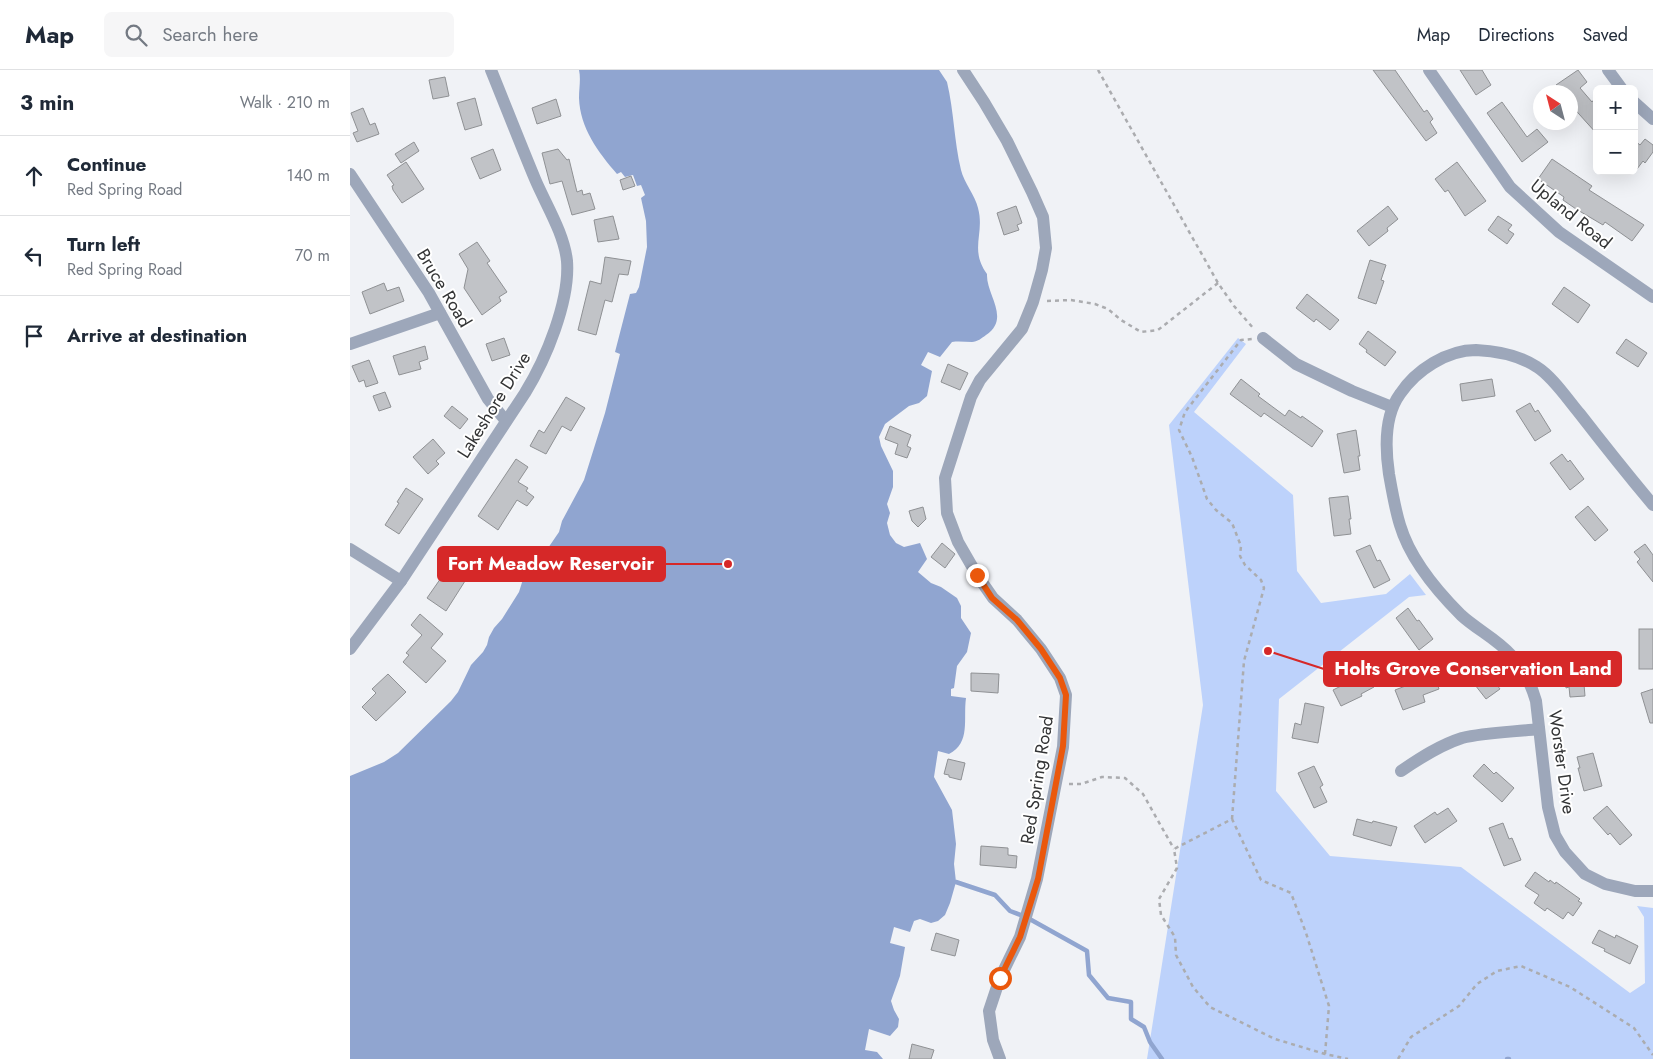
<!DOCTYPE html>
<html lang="en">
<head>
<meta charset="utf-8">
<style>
	body { margin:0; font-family:Jost,sans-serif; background:#f6f6f7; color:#1f2937 }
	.controls { position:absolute; right:15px; top:15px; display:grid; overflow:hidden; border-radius:8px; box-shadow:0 5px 20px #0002 }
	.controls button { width:45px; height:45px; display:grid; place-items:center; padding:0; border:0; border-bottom:1px solid #e0e1e3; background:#fff; color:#1f2937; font:25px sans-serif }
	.compass { position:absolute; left:1183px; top:15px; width:45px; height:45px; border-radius:50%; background:#fff; box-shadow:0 5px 20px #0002; rotate:324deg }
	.stop { position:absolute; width:15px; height:15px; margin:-11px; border:4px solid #ea580c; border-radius:50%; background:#fff }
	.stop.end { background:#ea580c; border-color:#fff; box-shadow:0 1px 5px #0008 }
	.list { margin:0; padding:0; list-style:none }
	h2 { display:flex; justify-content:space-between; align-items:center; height:65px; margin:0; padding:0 20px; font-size:21px }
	h2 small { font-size:16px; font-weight:400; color:#747a83 }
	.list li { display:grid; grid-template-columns:32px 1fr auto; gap:15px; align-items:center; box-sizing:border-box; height:80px; padding:0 20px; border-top:1px solid #e0e1e3 }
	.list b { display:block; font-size:19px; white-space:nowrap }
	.list p { margin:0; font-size:16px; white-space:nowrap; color:#747a83 }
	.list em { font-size:16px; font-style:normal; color:#747a83 }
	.icon { flex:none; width:28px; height:28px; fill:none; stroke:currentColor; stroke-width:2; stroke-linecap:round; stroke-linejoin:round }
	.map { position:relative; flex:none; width:1303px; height:989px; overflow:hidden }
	header { display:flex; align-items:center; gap:30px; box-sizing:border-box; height:70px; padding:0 25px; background:#fff; border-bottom:1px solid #e0e1e3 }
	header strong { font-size:24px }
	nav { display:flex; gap:28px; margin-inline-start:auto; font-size:18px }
	.search { width:350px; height:45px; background:#f6f6f7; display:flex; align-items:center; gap:12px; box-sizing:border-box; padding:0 18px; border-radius:8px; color:#747a83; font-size:19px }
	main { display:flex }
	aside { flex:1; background:#fff }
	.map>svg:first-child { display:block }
	.green { fill:#bdd2fb }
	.water { fill:#90a5d0 }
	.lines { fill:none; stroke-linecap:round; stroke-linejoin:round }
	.stream { stroke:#90a5d0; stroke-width:4.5 }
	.building { fill:#c1c3c7; stroke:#8f9194 }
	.path { stroke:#abacaf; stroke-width:2.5; stroke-dasharray:4 4; stroke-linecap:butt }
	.minor { stroke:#9da7ba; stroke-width:12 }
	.route { stroke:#ea580c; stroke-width:6 }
	.labels { text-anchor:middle; stroke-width:4; stroke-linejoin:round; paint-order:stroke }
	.street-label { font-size:18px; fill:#333435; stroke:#fff }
	.leader { fill:none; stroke:#d62828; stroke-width:2 }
	.callout-dot { fill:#d62828; stroke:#fff; stroke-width:2 }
	.callout { fill:#d62828; stroke:#d62828; stroke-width:2 }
	.callout-label { font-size:19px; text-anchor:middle; font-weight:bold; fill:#fff }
</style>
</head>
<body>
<header>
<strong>Map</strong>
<div class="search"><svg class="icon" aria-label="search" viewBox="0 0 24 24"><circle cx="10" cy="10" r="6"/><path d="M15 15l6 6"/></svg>Search here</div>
<nav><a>Map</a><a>Directions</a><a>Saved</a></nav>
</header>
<main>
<aside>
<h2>3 min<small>Walk · 210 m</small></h2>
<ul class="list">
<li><svg class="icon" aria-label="ahead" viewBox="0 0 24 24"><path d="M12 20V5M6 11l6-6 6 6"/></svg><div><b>Continue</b><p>Red Spring Road</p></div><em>140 m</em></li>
<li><svg class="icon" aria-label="left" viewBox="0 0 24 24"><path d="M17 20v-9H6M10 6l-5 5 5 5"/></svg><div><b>Turn left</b><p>Red Spring Road</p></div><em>70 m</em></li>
<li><svg class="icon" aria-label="arrive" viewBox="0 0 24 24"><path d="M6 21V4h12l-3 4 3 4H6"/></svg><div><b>Arrive at destination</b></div></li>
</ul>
</aside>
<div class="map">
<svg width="1303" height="989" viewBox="0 0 1303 989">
	<rect width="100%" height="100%" fill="#f0f2f6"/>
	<!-- green -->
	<path class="green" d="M888 268 896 274 844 342 943 425 947 501 971 533 1036 524 1060 504 1076 525 1059 527 929 629 926 721 980 786 1111 797 1280 923 1295 913 1294 847 1287 836 1303 838V989H797L853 635 819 355Z"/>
	<!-- water -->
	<path class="water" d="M229 0H589L597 12C604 41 604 71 611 100 614 113 625 125 628 138 635 164 619 179 637 204 636 225 661 248 636 265 632 268 627 272 622 272 615 272 609 271 602 272L590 287 578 282 571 295 582 301 577 326 569 333 559 336 535 354 529 367 531 376 543 401V417L537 434 540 443 537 453 540 465 546 473 554 477 570 473 577 489 568 502 581 513 591 517 607 528 611 536V548L621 563 617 582 607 596 604 618 601 619V626L616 628C613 649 621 673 599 684L588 681 584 707 602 740 606 774 604 794 606 812 600 833 595 845 588 851 581 853 570 849 564 851 560 862 544 857 540 873 555 877 550 906 541 931 544 940 549 949 548 957 540 966 519 959 515 980 527 982 533 989H0V706L34 692 48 683 101 631 108 622 121 595 133 582 137 575 139 567 144 558 152 549 169 522 174 506 196 481 209 462 212 451 234 410 255 343 270 284 265 282 280 224 286 223 289 217 297 177 296 151 291 128 295 125 291 115 287 116 283 105 275 107 271 102 267 104C248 82 230 58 229 28 229 18 231 9 229 0Z"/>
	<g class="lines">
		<!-- stream -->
		<g class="stream">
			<path d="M606 812 645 825 660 841 676 847 737 881 739 905 758 928 781 932V949L794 957 800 972 812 989"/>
			<path d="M1157 989H1159"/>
		</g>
	</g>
	<!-- building -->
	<g class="building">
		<path d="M1023 0H1045L1074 42 1077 40 1083 49 1080 52 1087 63 1076 71Z"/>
		<path d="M1110 0H1132L1141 15 1126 25Z"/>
		<path d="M1228 0 1237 12 1230 18 1242 32 1247 26V64L1220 34V22H1212L1206 15Z"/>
		<path d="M95 7 99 26 83 29 79 10Z"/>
		<path d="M125 28 132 55 115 60 107 33Z"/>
		<path d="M206 29 211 46 187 54 182 38Z"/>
		<path d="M1152 32 1177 67 1187 59 1198 72 1172 92 1137 43Z"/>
		<path d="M13 38 20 55 25 53 29 64 7 72 3 63 8 61 1 43Z"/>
		<path d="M1295 69 1303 75V82L1295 93 1293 91 1284 103V70L1290 75Z"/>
		<path d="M64 72 69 81 51 93 45 84Z"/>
		<path d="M143 79 151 100 130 109 121 88Z"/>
		<path d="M208 79 217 90 219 89 227 122 232 120 233 125 240 123 245 139 222 145 212 111 200 114 192 83Z"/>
		<path d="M1202 89 1242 116 1239 120 1294 155 1282 171 1255 152 1253 155 1226 139 1213 130 1214 127 1188 109Z"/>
		<path d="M56 92 74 119 52 133 43 120 42 116 44 115 37 105Z"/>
		<path d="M1107 92 1136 131 1115 146 1098 120 1095 122 1085 109Z"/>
		<path d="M281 106 285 116 273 120 270 110Z"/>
		<path d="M666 136 672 153 667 155 669 160 654 165 647 143Z"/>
		<path d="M1038 136 1048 149 1037 158 1038 161 1019 176 1007 161Z"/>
		<path d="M263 146 269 169 248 172 244 150Z"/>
		<path d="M1148 146 1162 155 1158 160 1164 164 1157 174 1138 160Z"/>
		<path d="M127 172 140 191 137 193 157 222 149 227 151 231 132 245 114 218 118 199 109 184Z"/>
		<path d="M255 187 281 191 278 205 269 204 262 232 255 230 246 265 228 260 240 211 251 214Z"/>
		<path d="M1020 190 1036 195 1031 210 1034 211 1026 234 1008 228Z"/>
		<path d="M34 213 37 221 49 217 54 231 20 244 12 222Z"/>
		<path d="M1214 217 1240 235 1228 253 1202 234Z"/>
		<path d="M957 224 989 250 980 260 966 249 964 252 946 238Z"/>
		<path d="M1018 261 1046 282 1035 296 1016 282 1017 280 1009 274Z"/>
		<path d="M154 268 160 285 142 291 136 274Z"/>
		<path d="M1276 269 1297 283 1288 297 1266 283Z"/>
		<path d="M75 276 78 289 69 292 71 299 49 305 43 286Z"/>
		<path d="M19 290 28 313 16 317 14 310 9 312 2 296Z"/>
		<path d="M598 294 618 303 610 320 591 312Z"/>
		<path d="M891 309 910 324 908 326 935 346 939 340 951 348 952 346 973 361 962 377 914 343 911 347 880 324Z"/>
		<path d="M1142 309 1145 326 1112 331 1110 314Z"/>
		<path d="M35 322 41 337 29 341 23 326Z"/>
		<path d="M216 327 235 338 221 361 212 356 196 384 180 376 189 360 194 363Z"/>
		<path d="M1180 333 1185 342 1188 340 1201 361 1185 371 1166 341Z"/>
		<path d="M102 336 118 349 110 359 94 346Z"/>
		<path d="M540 356 561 365 557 376 561 378 557 388 545 384 548 374 535 369Z"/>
		<path d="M1006 360 1010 386H1008L1010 400 994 403 987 364Z"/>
		<path d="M83 369 95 383 86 391 89 394 78 404 63 387Z"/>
		<path d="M1212 384 1218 392 1220 390 1234 409 1220 420 1200 393Z"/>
		<path d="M166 389 178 397 168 412 178 418 176 421 184 427 177 436 167 430 148 460 128 446Z"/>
		<path d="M56 418 73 429 49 464 35 455 49 433 47 432Z"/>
		<path d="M998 426 1001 449H999L1001 464 984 466 979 428Z"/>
		<path d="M1238 436 1258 460 1245 471 1225 447Z"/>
		<path d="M573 437 576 449 568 457 562 451 559 441Z"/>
		<path d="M592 473 605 484 595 498 581 487Z"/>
		<path d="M1295 474 1303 485V512L1287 492 1290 489 1284 482Z"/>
		<path d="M1020 475 1027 491 1030 490 1040 510 1024 518 1006 481Z"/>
		<path d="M105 488 122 500 96 541 77 528Z"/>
		<path d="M1058 538 1067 551 1069 550 1083 569 1069 580 1046 548Z"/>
		<path d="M70 544 93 564 81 578 96 591 76 613 53 592 59 585 56 583 72 565 61 555Z"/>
		<rect x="1289" y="559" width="14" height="40"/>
		<path d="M1123 588 1133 603 1136 601 1150 619 1136 629 1111 597Z"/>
		<path d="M1232 591 1235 626 1220 627 1219 617 1216 618 1214 593Z"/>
		<path d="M621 603 649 604 648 623 621 621Z"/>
		<path d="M1017 603 1024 617 1011 624 1012 626 991 636 983 620Z"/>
		<path d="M38 604 56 622 26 651 12 637 26 623 22 619Z"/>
		<path d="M1084 605 1089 619 1073 625 1075 632 1053 640 1045 620Z"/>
		<path d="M1303 619V653H1300L1291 623Z"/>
		<path d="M955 633 974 637 968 673 942 668 945 653 951 655Z"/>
		<path d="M1243 683 1252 716 1234 721 1228 698H1230L1227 687Z"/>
		<path d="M598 689 615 693 611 710 599 707V705L594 704Z"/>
		<path d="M1134 694 1144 704 1146 702 1164 718 1152 732 1123 706Z"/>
		<path d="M964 696 973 715 970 717 977 732 964 738 948 703Z"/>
		<path d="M1257 736 1282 765 1270 775 1260 763 1258 765 1243 748Z"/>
		<path d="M1098 738 1107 751 1075 773 1064 756 1085 742 1087 745Z"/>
		<path d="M1007 749 1022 753 1023 751 1047 757 1041 776 1003 765Z"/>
		<path d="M1153 753 1159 769 1162 768 1171 790 1154 796 1139 758Z"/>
		<path d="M631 776 658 778V785L667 786 666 798 630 795Z"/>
		<path d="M1185 802 1199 812 1200 810 1205 814 1206 812 1230 829 1228 831 1232 833 1223 846 1218 842 1213 849 1197 838 1195 841 1184 833 1189 825 1175 816Z"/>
		<path d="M1249 860 1265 868 1266 865 1288 876 1280 894 1254 881 1255 879 1242 873Z"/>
		<path d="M586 863 609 870 605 886 581 880Z"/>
		<path d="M562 974 584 980 581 989H559Z"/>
	</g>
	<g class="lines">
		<!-- path -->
		<g class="path">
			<path d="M748 0 868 213 884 236 904 259"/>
			<path d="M697 231 721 230 745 234 758 239 771 250 791 262 808 260 868 213"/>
			<path d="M719 714H731L752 707 775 708 793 724 824 779"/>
			<path d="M882 749 894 591 914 518 911 510 895 495 890 486 891 476 882 453 866 440 857 429 842 387 829 360 835 342 891 270 902 269"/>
			<path d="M975 984 979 936 956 863 941 823 911 810 882 749 824 779 827 798 809 829 811 845 825 867 826 885 843 917 860 937 925 969 975 984 998 989"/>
			<path d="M1048 989 1061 967 1109 936 1127 914 1147 901 1171 896 1220 917 1284 958 1303 985"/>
		</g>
		<!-- minor -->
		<g class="minor">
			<path d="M613 0 634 32 657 71 682 122 693 147 696 178 692 200 683 232 672 259 630 310 621 327 595 408 597 443 608 472 627 505 643 528 667 550 691 579 710 608 716 625 713 677 687 809 670 867 650 908 639 941 643 970 650 989"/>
			<path d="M1079 0 1160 117 1209 162 1303 227"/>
			<path d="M1258 0 1272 19"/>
			<path d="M1284 32 1303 49"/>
			<path d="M0 104 79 223 138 329 156 351"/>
			<path d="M913 268 946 294 1002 321 1042 337"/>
			<path d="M0 274 90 243"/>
			<path d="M1303 435C1278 405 1254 375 1230 344 1218 330 1203 307 1187 297 1169 285 1147 281 1126 280 1097 280 1066 300 1050 324 1034 346 1035 377 1039 404 1042 421 1045 439 1050 455 1060 489 1086 520 1111 545 1126 559 1147 569 1161 585 1173 597 1181 614 1186 631L1198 737 1205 765 1215 782 1235 804 1255 814 1285 821H1303"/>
			<path d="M0 479 51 511"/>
			<path d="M0 579 51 511 175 323C196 289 220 231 217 191 214 163 196 135 185 109 170 73 156 37 141 0"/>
			<path d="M1051 701C1070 688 1090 675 1112 668 1136 662 1164 662 1189 659"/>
		</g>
	</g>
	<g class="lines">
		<!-- route -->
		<path class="route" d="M627 505 642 528 667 550 691 579 710 608 716 625 713 676 688 809 670 867 650 908"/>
	</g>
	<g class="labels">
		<!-- street labels -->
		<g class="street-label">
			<text transform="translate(1221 144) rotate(39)" y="6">Upland Road</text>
			<text transform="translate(94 218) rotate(59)" y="6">Bruce Road</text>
			<text transform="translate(144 335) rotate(-58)" y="6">Lakeshore Drive</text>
			<text transform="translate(1212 692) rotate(82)" y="6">Worster Drive</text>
			<text transform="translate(687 710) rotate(-81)" y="6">Red Spring Road</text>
		</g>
	</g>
	<!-- callouts -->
	<path class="leader" d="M378 494L315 494M918 581L974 599"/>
	<g class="callout-dot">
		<circle cx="378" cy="494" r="5"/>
		<circle cx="918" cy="581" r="5"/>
	</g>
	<g class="callout">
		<rect x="88" y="477" width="227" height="34" rx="5"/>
		<rect x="974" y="582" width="297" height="34" rx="5"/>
	</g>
	<g class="callout-label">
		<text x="201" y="500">Fort Meadow Reservoir</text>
		<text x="1123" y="605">Holts Grove Conservation Land</text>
	</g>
</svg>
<div class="controls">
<button>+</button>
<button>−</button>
</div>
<svg class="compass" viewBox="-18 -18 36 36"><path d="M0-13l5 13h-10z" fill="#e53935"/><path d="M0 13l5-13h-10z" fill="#747a83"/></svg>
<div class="stop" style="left:650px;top:908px"></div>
<div class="stop end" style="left:627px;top:505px"></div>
</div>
</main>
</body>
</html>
